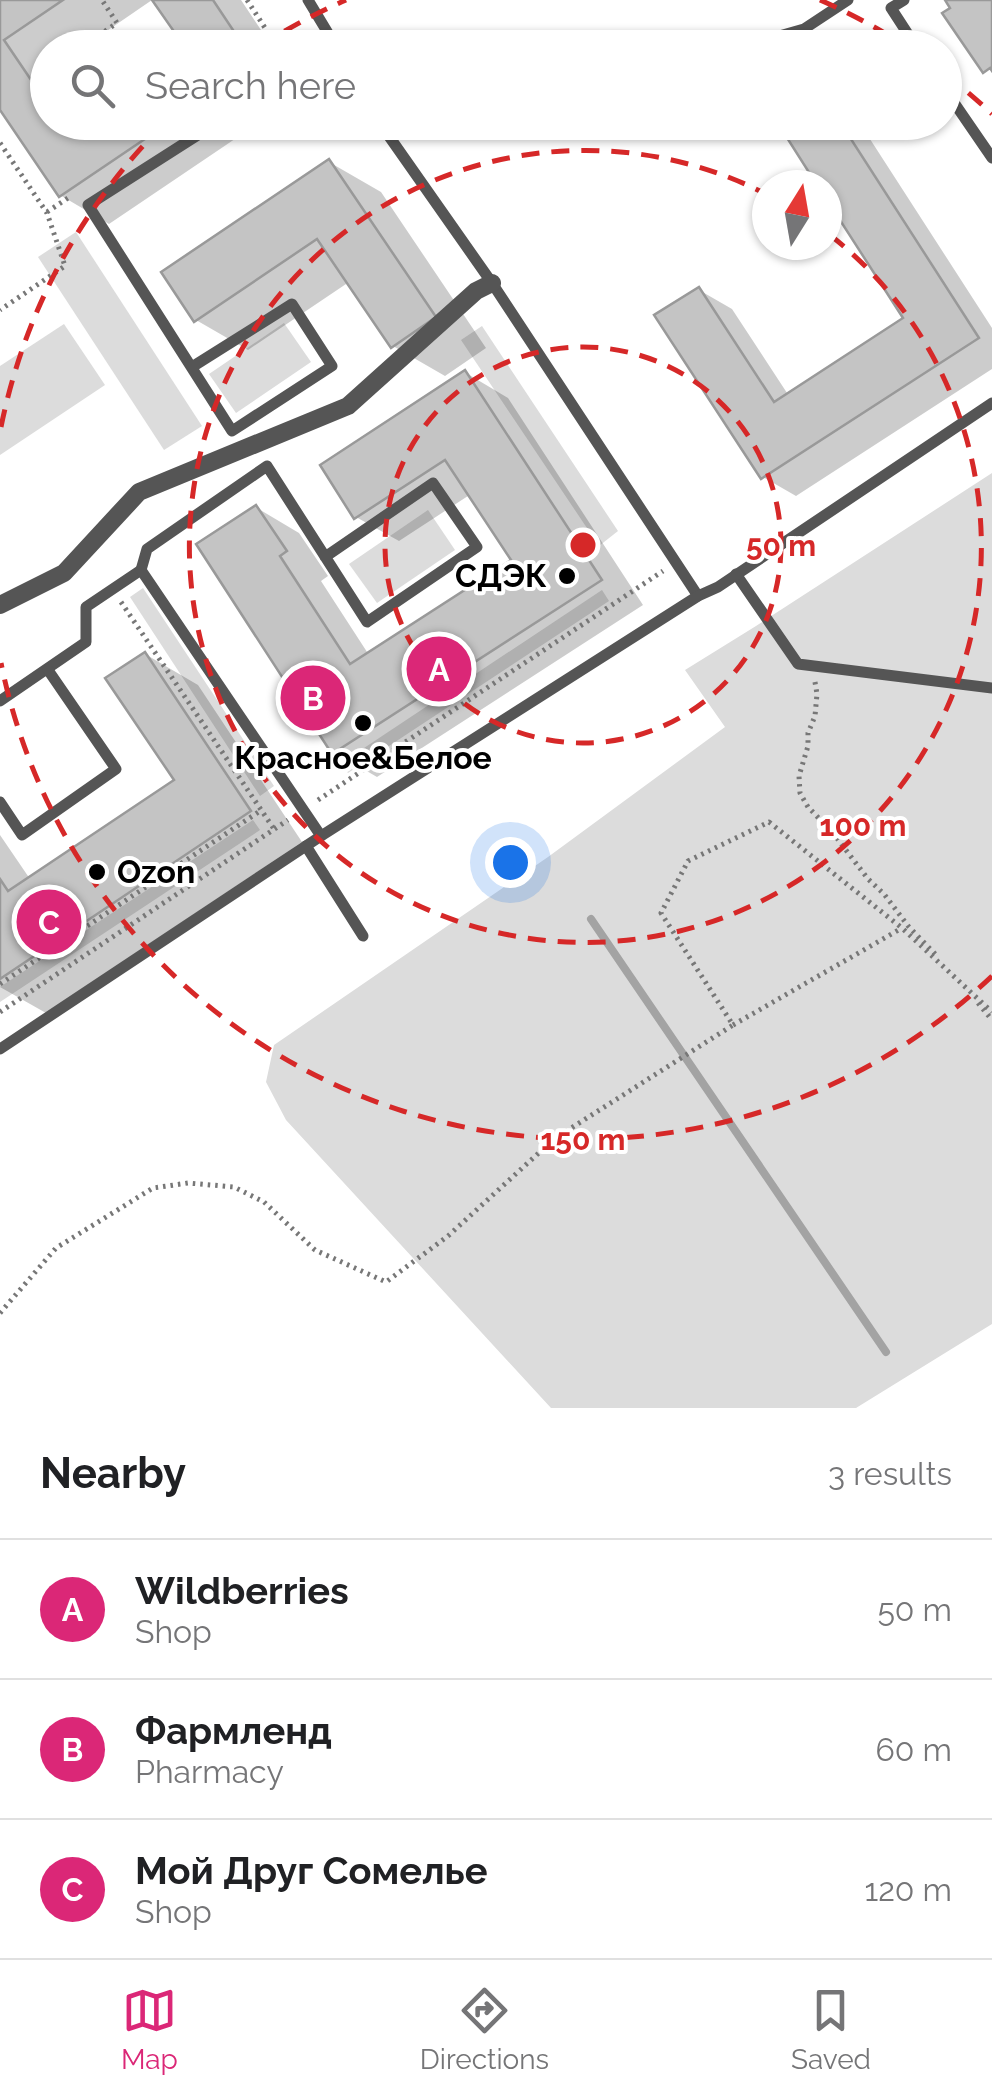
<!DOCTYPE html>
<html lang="en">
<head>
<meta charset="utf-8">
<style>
	body { margin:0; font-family:Raleway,sans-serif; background:#f2f2f2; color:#202124 }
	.compass { position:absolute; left:752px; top:170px; width:90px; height:90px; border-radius:50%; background:#fff; box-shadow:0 2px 8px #0004; rotate:11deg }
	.you { position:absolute; left:510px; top:862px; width:35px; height:35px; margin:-25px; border:8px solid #fff; border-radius:50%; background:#1a73e8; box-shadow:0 0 0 15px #1a73e833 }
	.badge { display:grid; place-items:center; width:65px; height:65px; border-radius:50%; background:#db2777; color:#fff; font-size:32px; font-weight:700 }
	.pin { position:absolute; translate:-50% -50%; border:5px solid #fff; box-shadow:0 2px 10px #0006 }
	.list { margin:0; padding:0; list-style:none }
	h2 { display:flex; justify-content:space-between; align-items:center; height:130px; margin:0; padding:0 40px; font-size:42px }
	h2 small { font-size:32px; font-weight:400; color:#757577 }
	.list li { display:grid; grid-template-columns:65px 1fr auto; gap:30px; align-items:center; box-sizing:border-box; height:140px; padding:0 40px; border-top:2px solid #e0e0e0 }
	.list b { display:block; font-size:38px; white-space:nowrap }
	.list p { margin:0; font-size:32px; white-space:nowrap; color:#757577 }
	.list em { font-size:32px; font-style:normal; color:#757577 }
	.icon { flex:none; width:55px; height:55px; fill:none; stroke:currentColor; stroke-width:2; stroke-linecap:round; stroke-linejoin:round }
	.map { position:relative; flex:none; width:992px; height:1408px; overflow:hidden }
	.search { position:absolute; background:#fff; box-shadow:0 2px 8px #0004; left:30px; right:30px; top:30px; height:110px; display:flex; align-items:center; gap:25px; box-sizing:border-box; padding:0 35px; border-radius:55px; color:#757577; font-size:38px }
	.sheet { height:550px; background:#fff }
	nav { display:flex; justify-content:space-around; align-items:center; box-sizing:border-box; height:140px; border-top:2px solid #e0e0e0; background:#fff; font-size:28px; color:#757577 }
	nav a { display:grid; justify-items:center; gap:5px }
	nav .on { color:#db2777 }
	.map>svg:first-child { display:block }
	.green { fill:#dcdcdc }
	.shadow { fill:#0003 }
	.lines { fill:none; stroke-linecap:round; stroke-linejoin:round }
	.stream { stroke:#a3a3a3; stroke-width:8 }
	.building { fill:#c4c4c4; stroke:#999; stroke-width:2.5 }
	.path { stroke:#777; stroke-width:5; stroke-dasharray:2.5 5; stroke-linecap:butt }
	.service { stroke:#555; stroke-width:11 }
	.pedestrian { stroke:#555; stroke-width:18 }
	.ring { fill:none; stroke:#d62828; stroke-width:5; stroke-dasharray:18 12 }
	.poi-dot { fill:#000; stroke:#fff; stroke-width:4 }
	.labels { text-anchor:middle; stroke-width:8; stroke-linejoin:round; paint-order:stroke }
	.poi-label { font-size:32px; font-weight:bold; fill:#000; stroke:#fff; text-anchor:end }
	.centre { fill:#d62828; stroke:#fff; stroke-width:5 }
	.ring-label { font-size:30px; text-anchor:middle; font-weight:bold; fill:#d62828; stroke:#fff; stroke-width:8; stroke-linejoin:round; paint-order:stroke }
</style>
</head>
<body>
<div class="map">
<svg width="992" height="1408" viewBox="0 0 992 1408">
	<rect width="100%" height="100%" fill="#fff"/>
	<!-- green -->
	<g class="green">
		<path d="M76 232 202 426 164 450 38 257Z"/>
		<path d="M284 323 311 362 236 413 209 374Z"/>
		<path d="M64 324 105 385 0 455V366Z"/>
		<path d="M482 326 618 531 599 546 461 340Z"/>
		<path d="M992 473V1324L856 1408H551L286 1120 266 1082 274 1045 548 857 725 727 685 670 756 626Z"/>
		<path d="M428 510 455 550 377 603 349 564Z"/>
		<path d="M143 588 274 786 260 796 130 597Z"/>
		<path d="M602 590 609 601 348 773 340 764Z"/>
		<path d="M253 820 260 830 0 1002V987Z"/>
	</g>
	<!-- shadow -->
	<g class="shadow">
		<path d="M0 0H152L82 48H48V122H260L109 224 60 195 0 105Z"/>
		<path d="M156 0H241L273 48H180L185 44Z"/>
		<path d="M780 122H859L992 328V369L796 496 763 477 699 290 732 309 789 396 906 319 827 195V185H820Z"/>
		<path d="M329 162 381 192 486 348 445 376 393 346 349 282 248 350 196 320Z"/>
		<path d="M466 373 508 398 643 605 377 777 334 752 257 508 299 533 328 576 321 581 369 655 514 561 471 494 399 541 356 517Z"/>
		<path d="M145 654 198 685 302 842 46 1013 0 987V835L30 879 178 781Z"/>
	</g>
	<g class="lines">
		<!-- stream -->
		<path class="stream" d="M591 919 886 1352"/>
	</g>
	<!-- building -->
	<g class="building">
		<path d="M0 0H63L4 40 48 105V122H59L61 124 64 122H170L59 197 0 110Z"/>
		<path d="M152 0H213L245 48H176L182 43Z"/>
		<path d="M945 0H992V71L990 68 983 73 942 13 950 8Z"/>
		<path d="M777 122H840L979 338 761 479 654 315 699 287 774 402 903 318 827 200V185H817Z"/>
		<path d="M329 159 436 317 391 348 317 239 194 322 161 272Z"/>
		<path d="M465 370 602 580 332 754 196 544 256 505 287 551 280 556 350 664 511 560 445 460 354 519 320 465Z"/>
		<path d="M145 652 251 811 0 979V879L8 891 174 780 105 678Z"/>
	</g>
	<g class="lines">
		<!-- path -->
		<g class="path">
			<path d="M247 0 278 48"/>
			<path d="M80 48 117 23 102 0"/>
			<path d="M294 48 308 38"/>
			<path d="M48 69V72"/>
			<path d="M0 143 47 213 65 266 0 310"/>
			<path d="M47 212 71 196"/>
			<path d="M121 602 274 829"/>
			<path d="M815 682 817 694 815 716 808 733V746L799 776 800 793 808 807 833 833 868 879 884 894 909 927 938 957"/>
			<path d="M318 800 663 571"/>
			<path d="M0 984 260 811"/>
			<path d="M978 1003 992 1020"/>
			<path d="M0 1012 288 820"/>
			<path d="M733 1025 902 928"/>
			<path d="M0 1313 56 1248 153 1188 188 1183 234 1187 264 1202 315 1250 386 1282 448 1236 554 1139 733 1025 661 913 688 861 769 822 902 928 992 1012"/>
		</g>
		<!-- service -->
		<g class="service">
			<path d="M308 0 337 48"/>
			<path d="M904 0 891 8 917 48"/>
			<path d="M738 48 804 29 848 0"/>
			<path d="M944 88 992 158"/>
			<path d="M379 122 492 283 698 596"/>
			<path d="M192 367 292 304 332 366 232 431 88 205 218 122"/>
			<path d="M736 574 798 664 992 688"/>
			<path d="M0 701 86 642V607L141 570"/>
			<path d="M0 802 22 835 116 769 48 670"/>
			<path d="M321 836 141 570 147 549 267 466 367 622 477 547 433 483 325 557"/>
			<path d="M306 846 363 936"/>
			<path d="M0 1049 321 836 698 596 718 587 992 403"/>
		</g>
		<!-- pedestrian -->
		<path class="pedestrian" d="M0 605 64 573 139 492 348 406 476 291 492 283"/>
	</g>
	<!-- distance rings -->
	<g class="ring">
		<circle cx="583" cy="545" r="198"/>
		<path d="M830 235A396 396 0 1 1 766 194"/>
		<path d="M992 976A594 594 0 0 1 1 663M1 427A594 594 0 0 1 163 125M259 47A594 594 0 0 1 346 0M820 0A594 594 0 0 1 907 47M945 74A594 594 0 0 1 992 114"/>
	</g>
	<!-- markers -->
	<g class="poi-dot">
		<circle cx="567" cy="576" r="10"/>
		<circle cx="363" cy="723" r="10"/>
		<circle cx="97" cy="872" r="10"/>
	</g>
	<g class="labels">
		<!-- poi labels -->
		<g class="poi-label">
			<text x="547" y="587">СДЭК</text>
			<text x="363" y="769" text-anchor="middle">Красное&amp;Белое</text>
			<text x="117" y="883" text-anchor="start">Ozon</text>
		</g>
	</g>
	<circle cx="583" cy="545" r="15" class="centre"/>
	<g class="ring-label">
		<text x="781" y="556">50 m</text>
		<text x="863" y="836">100 m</text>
		<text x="583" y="1150">150 m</text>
	</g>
</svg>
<svg class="compass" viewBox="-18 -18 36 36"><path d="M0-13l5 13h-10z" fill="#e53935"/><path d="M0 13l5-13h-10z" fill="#757577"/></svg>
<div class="you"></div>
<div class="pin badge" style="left:439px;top:669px">A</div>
<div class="pin badge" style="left:313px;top:698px">B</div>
<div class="pin badge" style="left:49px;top:922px">C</div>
<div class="search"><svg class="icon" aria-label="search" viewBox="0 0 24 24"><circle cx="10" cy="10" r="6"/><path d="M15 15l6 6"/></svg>Search here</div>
</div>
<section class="sheet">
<h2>Nearby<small>3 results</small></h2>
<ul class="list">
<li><span class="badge">A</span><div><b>Wildberries</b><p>Shop</p></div><em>50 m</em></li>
<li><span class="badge">B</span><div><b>Фармленд</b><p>Pharmacy</p></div><em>60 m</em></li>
<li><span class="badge">C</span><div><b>Мой Друг Сомелье</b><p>Shop</p></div><em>120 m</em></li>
</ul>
</section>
<nav>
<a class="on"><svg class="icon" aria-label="map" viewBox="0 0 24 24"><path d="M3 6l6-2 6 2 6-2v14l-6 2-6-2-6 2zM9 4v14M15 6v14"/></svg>Map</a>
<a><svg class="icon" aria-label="directions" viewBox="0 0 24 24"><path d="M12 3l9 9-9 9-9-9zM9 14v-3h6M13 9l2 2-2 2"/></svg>Directions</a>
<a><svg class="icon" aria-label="saved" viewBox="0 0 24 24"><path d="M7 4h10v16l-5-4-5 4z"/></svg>Saved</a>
</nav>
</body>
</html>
